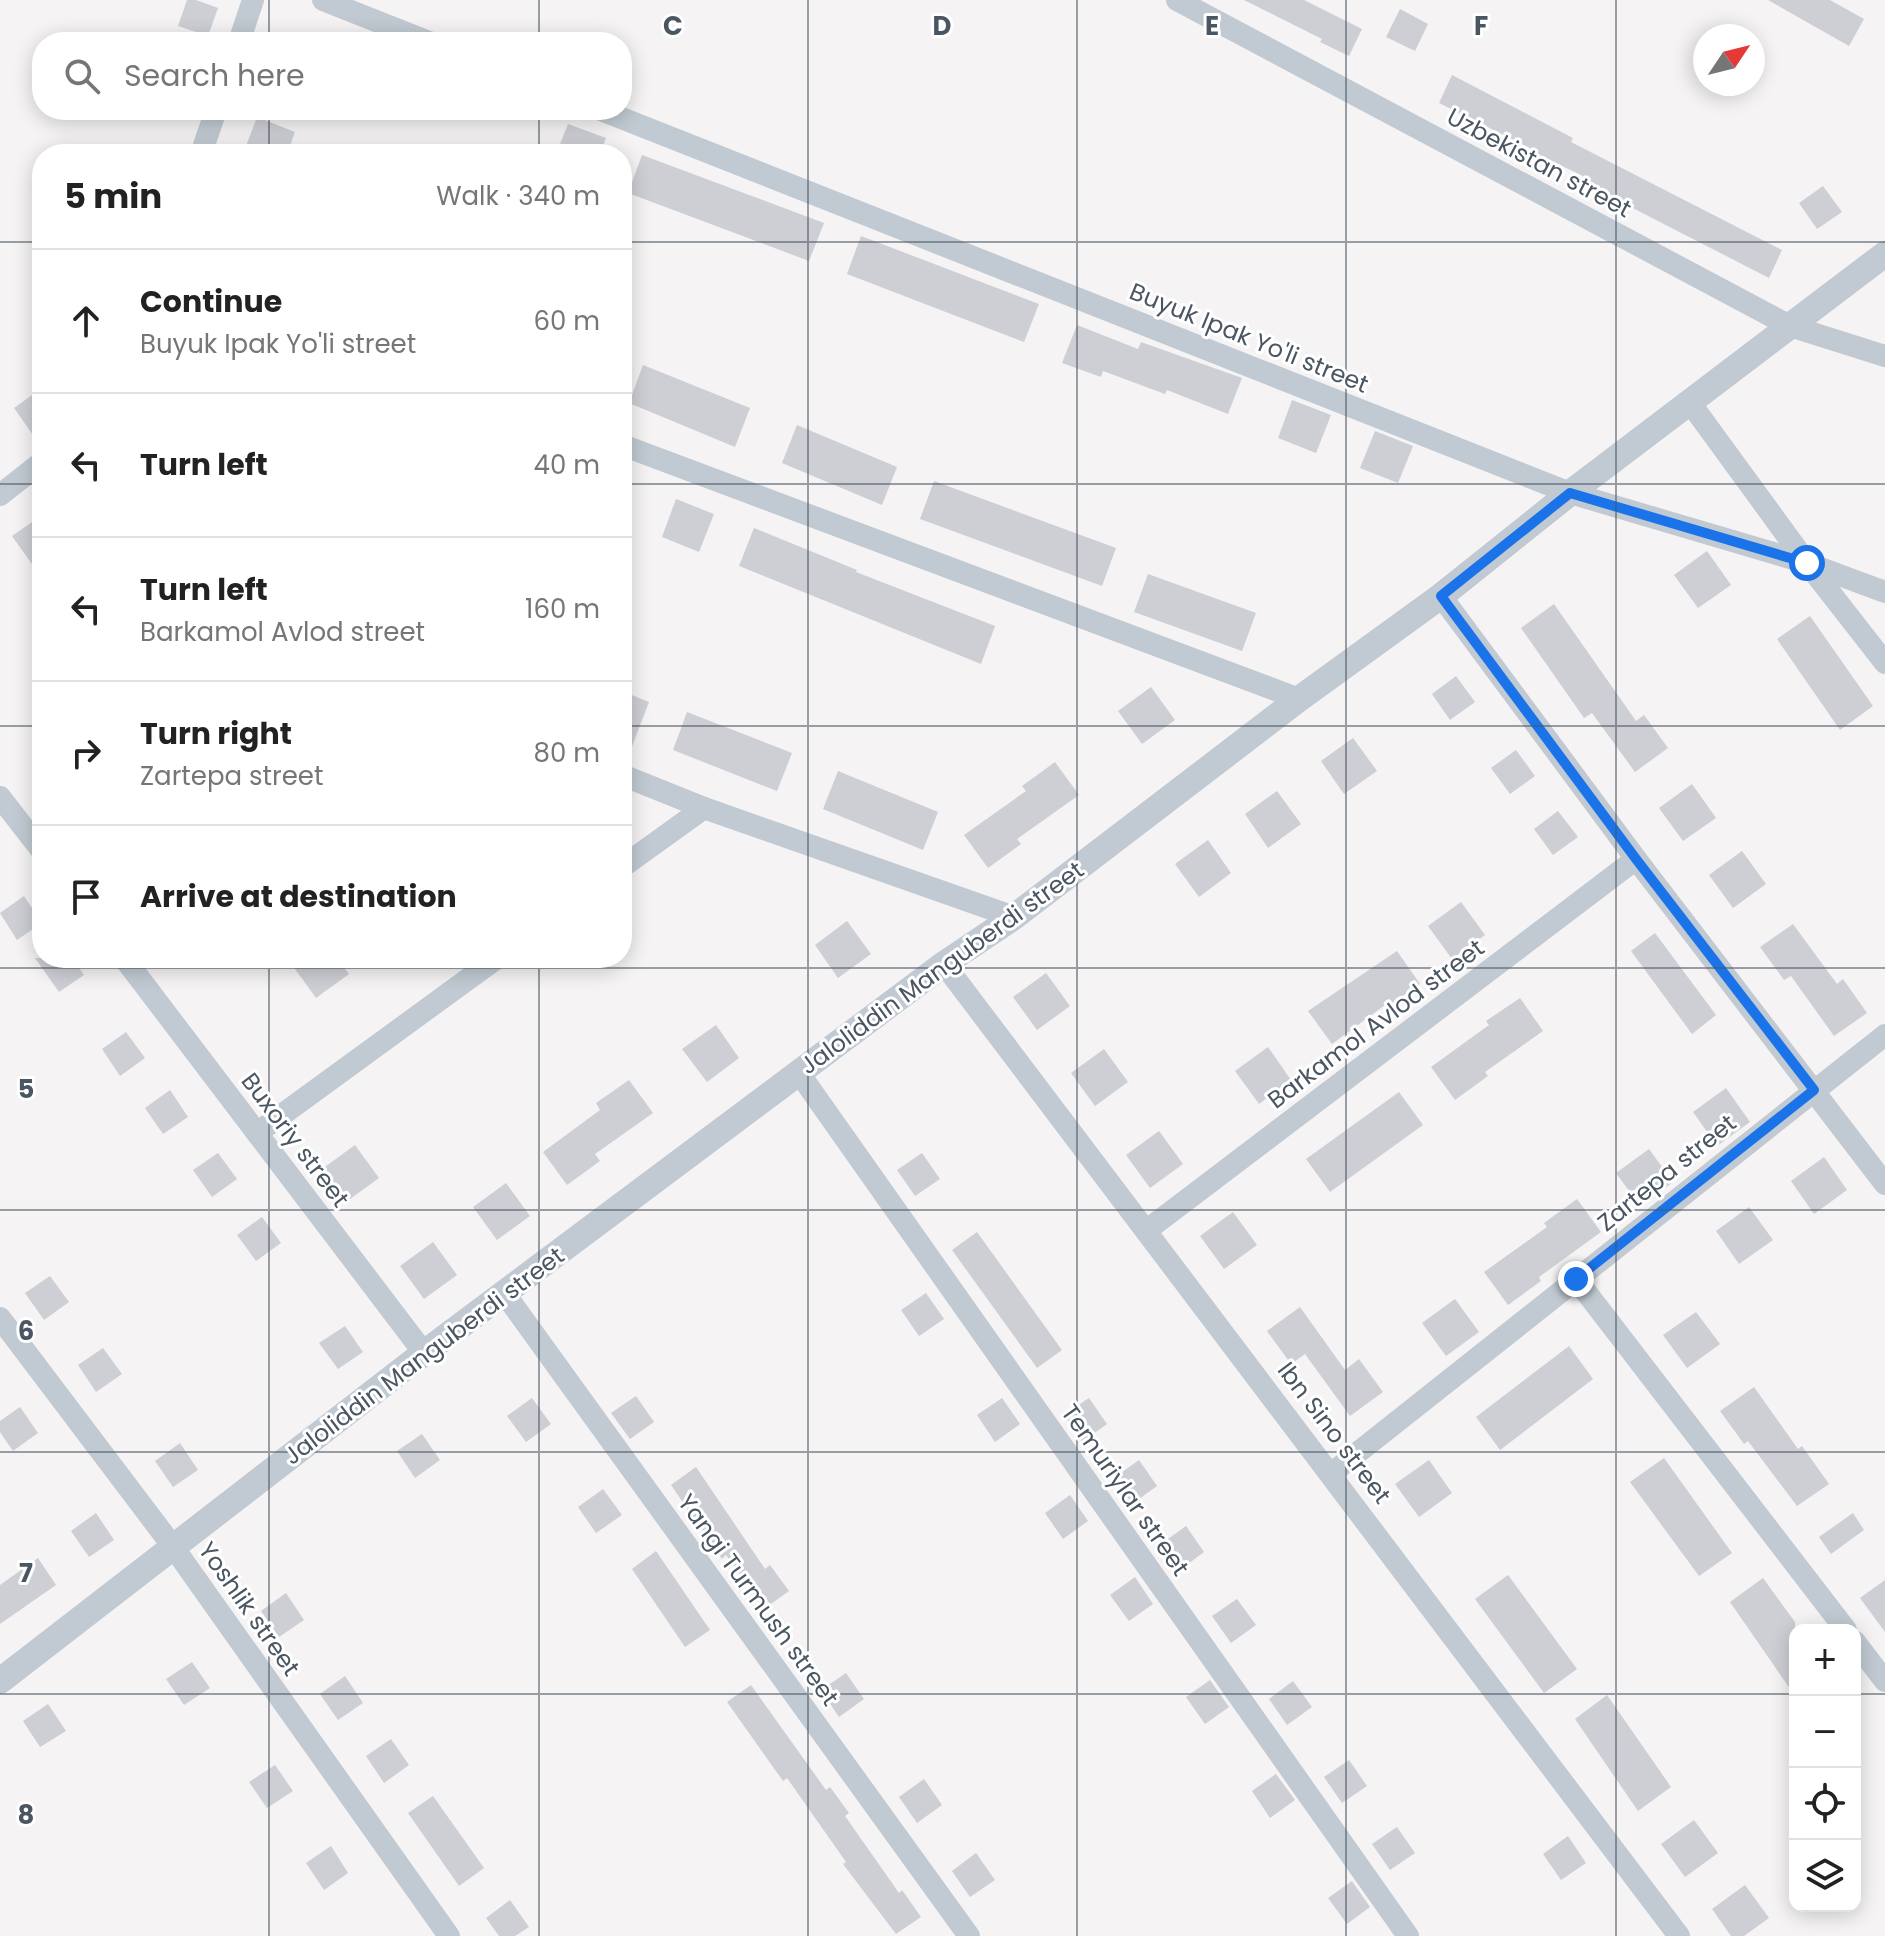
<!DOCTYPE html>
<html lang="en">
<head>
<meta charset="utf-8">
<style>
	body { margin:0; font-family:Poppins,sans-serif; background:#f2f2f2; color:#222 }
	.controls { position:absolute; right:24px; bottom:24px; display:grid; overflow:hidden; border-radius:16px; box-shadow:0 4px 20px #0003 }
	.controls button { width:72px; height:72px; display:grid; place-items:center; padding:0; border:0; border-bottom:2px solid #e0e0e0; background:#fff; color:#222; font:40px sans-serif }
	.compass { position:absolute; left:1693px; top:24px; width:72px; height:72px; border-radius:50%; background:#fff; box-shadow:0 4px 20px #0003; rotate:55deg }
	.stop { position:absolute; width:24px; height:24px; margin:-18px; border:6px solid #1a73e8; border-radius:50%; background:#fff }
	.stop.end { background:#1a73e8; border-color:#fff; box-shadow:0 2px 8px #0008 }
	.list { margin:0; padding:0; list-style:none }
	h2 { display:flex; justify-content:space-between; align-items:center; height:104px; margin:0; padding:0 32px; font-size:34px }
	h2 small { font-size:26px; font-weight:400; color:#767676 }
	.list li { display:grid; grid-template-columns:52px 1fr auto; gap:24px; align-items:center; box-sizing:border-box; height:144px; padding:0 32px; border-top:2px solid #e0e0e0 }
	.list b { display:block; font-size:30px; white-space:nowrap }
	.list p { margin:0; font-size:26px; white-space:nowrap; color:#767676 }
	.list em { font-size:26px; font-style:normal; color:#767676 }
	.icon { flex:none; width:44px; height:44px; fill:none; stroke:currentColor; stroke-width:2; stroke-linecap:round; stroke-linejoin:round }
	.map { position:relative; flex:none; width:1885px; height:1936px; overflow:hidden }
	.search { position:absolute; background:#fff; box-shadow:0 4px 20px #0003; left:32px; top:32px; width:600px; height:88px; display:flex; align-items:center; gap:20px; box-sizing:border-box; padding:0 28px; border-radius:32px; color:#767676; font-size:30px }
	.panel { position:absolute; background:#fff; box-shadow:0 4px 20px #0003; left:32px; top:144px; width:600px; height:824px; border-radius:32px }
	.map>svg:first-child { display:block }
	.building { fill:#cdcfd5 }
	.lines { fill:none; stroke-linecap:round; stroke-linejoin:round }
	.minor { stroke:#c1cad2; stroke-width:22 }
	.tertiary { stroke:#c1cad2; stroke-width:26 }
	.route { stroke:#1a73e8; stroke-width:10 }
	.grid { fill:none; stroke:#4a5661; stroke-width:2; stroke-opacity:0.55 }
	.labels { text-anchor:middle; stroke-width:6; stroke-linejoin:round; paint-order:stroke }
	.street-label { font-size:24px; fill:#4a5661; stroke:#fff }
	.grid-label { font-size:26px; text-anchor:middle; font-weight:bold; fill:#4a5661; stroke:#fff; stroke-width:6; stroke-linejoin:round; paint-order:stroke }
</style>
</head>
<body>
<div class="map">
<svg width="1885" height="1936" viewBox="0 0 1885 1936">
	<rect width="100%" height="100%" fill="#f5f3f3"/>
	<!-- building -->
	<g class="building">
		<path d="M187 0H196L218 8 208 36 178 26Z"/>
		<path d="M1244 0H1304L1362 29 1349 56 1320 42 1322 39Z"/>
		<path d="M1768 0H1830L1864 19 1849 46Z"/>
		<path d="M1400 9 1428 24 1415 51 1386 37Z"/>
		<path d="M1452 75 1573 138 1571 142 1782 250 1769 278 1582 182 1585 177 1531 151 1532 149 1439 103Z"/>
		<path d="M257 117 295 132 287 154H243Z"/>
		<path d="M568 124 606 138 600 154H556Z"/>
		<path d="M642 155 824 223 809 261 628 193Z"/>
		<path d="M1823 186 1842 212 1817 229 1799 203Z"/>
		<path d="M861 236 1039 304 1024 342 847 274Z"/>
		<path d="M1077 325 1138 349 1141 342 1242 378 1228 414 1167 390 1165 394 1103 371 1101 377 1062 363Z"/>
		<path d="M643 365 750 408 735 447 629 403Z"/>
		<path d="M42 388V448L14 408Z"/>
		<path d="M1292 400 1331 415 1316 453 1278 438Z"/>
		<path d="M797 425 897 467 882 505 782 463Z"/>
		<path d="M1375 431 1413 446 1398 483 1360 468Z"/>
		<path d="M934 481 1116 548 1102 586 920 519Z"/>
		<path d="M676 499 714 514 699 552 662 537Z"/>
		<path d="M42 515V578L12 536Z"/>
		<path d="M754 528 857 570 856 572 995 626 981 664 739 566Z"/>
		<path d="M1707 551 1731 585 1698 608 1674 575Z"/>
		<path d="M1148 574 1256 613 1242 651 1134 612Z"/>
		<path d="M1554 604 1636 721 1644 715 1668 748 1635 772 1592 713 1584 718 1521 628Z"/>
		<path d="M1810 616 1873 706 1840 730 1777 639Z"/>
		<path d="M1456 676 1475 702 1450 720 1432 694Z"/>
		<path d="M1151 687 1175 720 1142 744 1118 711Z"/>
		<path d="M622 691 649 702 626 762 622 761Z"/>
		<path d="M687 712 792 753 777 791 673 750Z"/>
		<path d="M1353 738 1377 771 1344 794 1321 761Z"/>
		<path d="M1516 750 1535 776 1510 794 1491 768Z"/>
		<path d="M1055 762 1079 795 1017 839 1021 844 988 868 964 835 1026 791 1022 786Z"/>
		<path d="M838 771 938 812 923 850 823 809Z"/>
		<path d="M1692 784 1716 818 1683 841 1659 808Z"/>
		<path d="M1277 791 1301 824 1268 848 1245 814Z"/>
		<path d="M1558 811 1578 837 1553 855 1534 829Z"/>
		<path d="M1208 840 1231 873 1199 897 1175 864Z"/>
		<path d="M1742 851 1766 884 1733 908 1709 875Z"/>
		<path d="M24 896 42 923 17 940 0 913Z"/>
		<path d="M1461 902 1485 935 1452 959 1428 926Z"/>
		<path d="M847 921 871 954 838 978 815 945Z"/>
		<path d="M1793 924 1837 984 1843 979 1867 1013 1834 1036 1791 976 1784 980 1760 947Z"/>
		<path d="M1655 933 1716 1015 1692 1034 1631 951Z"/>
		<path d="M1397 951 1420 984 1387 1007 1385 1005 1332 1044 1308 1011Z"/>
		<path d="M35 958H72L84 975 59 992Z"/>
		<path d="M287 958H337L349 974 316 998Z"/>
		<path d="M1046 973 1070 1006 1037 1030 1013 997Z"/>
		<path d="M1520 998 1543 1031 1485 1072 1488 1076 1455 1100 1431 1067 1489 1025 1486 1021Z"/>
		<path d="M716 1025 739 1058 707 1082 682 1049Z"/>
		<path d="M126 1032 145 1058 120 1076 102 1049Z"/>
		<path d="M1268 1047 1291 1080 1259 1104 1235 1071Z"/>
		<path d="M1104 1049 1128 1082 1095 1106 1071 1073Z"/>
		<path d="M629 1080 653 1113 595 1154 600 1161 567 1185 543 1152 600 1110 596 1103Z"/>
		<path d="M1726 1088 1750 1122 1717 1146 1693 1112Z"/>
		<path d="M170 1090 188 1117 163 1134 145 1108Z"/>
		<path d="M1399 1092 1423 1125 1330 1192 1306 1159Z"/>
		<path d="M1159 1131 1183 1164 1150 1188 1126 1155Z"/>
		<path d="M355 1145 379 1178 346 1202 322 1169Z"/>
		<path d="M1649 1149 1673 1182 1640 1206 1616 1173Z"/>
		<path d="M218 1153 237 1179 212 1197 193 1170Z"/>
		<path d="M922 1153 940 1179 915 1196 897 1170Z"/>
		<path d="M1824 1157 1847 1190 1814 1214 1791 1181Z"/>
		<path d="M506 1183 530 1216 497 1240 473 1207Z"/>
		<path d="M1577 1199 1601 1232 1539 1277 1541 1281 1508 1305 1484 1272 1547 1227 1544 1223Z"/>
		<path d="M1749 1207 1773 1240 1739 1264 1716 1231Z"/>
		<path d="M1233 1212 1257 1245 1224 1269 1200 1236Z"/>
		<path d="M262 1217 281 1243 256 1261 237 1235Z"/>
		<path d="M977 1232 1062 1350 1037 1368 952 1250Z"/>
		<path d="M433 1242 457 1275 424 1299 400 1266Z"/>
		<path d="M50 1276 69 1302 44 1320 25 1293Z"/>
		<path d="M926 1293 944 1319 919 1336 901 1310Z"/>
		<path d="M1455 1299 1479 1332 1446 1356 1422 1323Z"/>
		<path d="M1300 1307 1345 1370 1359 1359 1383 1392 1350 1416 1305 1354 1291 1364 1267 1331Z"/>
		<path d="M1696 1312 1720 1344 1687 1368 1663 1335Z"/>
		<path d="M345 1326 363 1352 338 1369 319 1343Z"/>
		<path d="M1569 1346 1593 1379 1500 1450 1476 1417Z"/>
		<path d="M103 1348 122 1374 96 1392 78 1365Z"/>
		<path d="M1754 1387 1798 1449 1802 1446 1829 1484 1797 1506 1748 1441 1744 1444 1720 1411Z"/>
		<path d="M636 1396 654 1422 630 1439 611 1413Z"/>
		<path d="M532 1398 551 1424 526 1442 507 1416Z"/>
		<path d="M1002 1398 1020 1424 995 1442 977 1415Z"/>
		<path d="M1089 1398 1107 1424 1082 1442 1064 1415Z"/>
		<path d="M20 1407 38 1433 13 1451 0 1432V1421Z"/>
		<path d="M422 1434 440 1460 415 1478 397 1451Z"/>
		<path d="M180 1443 198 1470 173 1487 155 1461Z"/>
		<path d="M1664 1458 1732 1553 1699 1576 1630 1482Z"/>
		<path d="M1139 1460 1157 1486 1132 1504 1114 1478Z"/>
		<path d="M1429 1460 1452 1493 1419 1517 1395 1484Z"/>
		<path d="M696 1467 765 1569 770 1565 789 1591 764 1609 726 1555 722 1559 671 1485Z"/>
		<path d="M603 1489 622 1515 596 1533 578 1507Z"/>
		<path d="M1070 1495 1088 1521 1063 1539 1045 1513Z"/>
		<path d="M96 1513 114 1540 89 1557 71 1531Z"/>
		<path d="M1853 1513 1864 1530 1831 1554 1819 1537Z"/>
		<path d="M1186 1526 1204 1552 1180 1570 1161 1544Z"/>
		<path d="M656 1551 710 1630 685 1647 632 1569Z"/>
		<path d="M38 1558 56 1585 0 1624V1585Z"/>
		<path d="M1508 1575 1577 1669 1544 1693 1475 1599Z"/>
		<path d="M1135 1577 1153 1604 1129 1621 1110 1595Z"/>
		<path d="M1763 1578 1795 1622V1696L1730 1602Z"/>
		<path d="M1885 1580V1632L1860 1598Z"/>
		<path d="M286 1593 304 1620 279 1637 261 1611Z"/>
		<path d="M1237 1599 1256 1625 1231 1643 1212 1616Z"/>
		<path d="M192 1662 210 1688 184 1705 166 1679Z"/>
		<path d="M846 1673 864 1699 839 1717 821 1690Z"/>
		<path d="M345 1676 363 1703 338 1720 320 1694Z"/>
		<path d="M1210 1680 1229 1707 1205 1724 1186 1697Z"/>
		<path d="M1293 1681 1312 1707 1287 1725 1269 1699Z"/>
		<path d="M751 1685 826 1790 830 1787 849 1813 845 1816 899 1893 902 1890 921 1917 896 1934 843 1864 846 1862 787 1778 783 1781 727 1702Z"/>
		<path d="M1607 1695 1671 1787 1638 1811 1575 1719Z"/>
		<path d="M48 1704 66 1731 40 1747 23 1721Z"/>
		<path d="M391 1739 409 1765 384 1783 366 1756Z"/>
		<path d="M1349 1760 1367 1786 1342 1803 1324 1777Z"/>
		<path d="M275 1765 293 1791 267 1808 249 1782Z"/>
		<path d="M1276 1774 1295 1800 1270 1818 1252 1791Z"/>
		<path d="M924 1779 942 1805 917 1823 899 1797Z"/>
		<path d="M433 1796 484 1868 459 1886 408 1813Z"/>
		<path d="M1694 1820 1718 1853 1685 1877 1661 1844Z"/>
		<path d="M1397 1827 1415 1853 1390 1870 1372 1844Z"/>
		<path d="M1568 1836 1586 1863 1561 1880 1543 1854Z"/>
		<path d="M331 1846 348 1873 324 1890 306 1863Z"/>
		<path d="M976 1853 995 1880 970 1897 952 1871Z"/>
		<path d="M1352 1881 1370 1907 1347 1924 1328 1898Z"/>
		<path d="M1745 1885 1769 1918 1744 1936H1731L1712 1909Z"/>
		<path d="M510 1900 529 1927 515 1936H499L486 1918Z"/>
	</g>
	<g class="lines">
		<!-- minor -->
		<g class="minor">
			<path d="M323 0 429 42"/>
			<path d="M1177 0 1790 326 1885 356"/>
			<path d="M239 42 253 0"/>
			<path d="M601 110 1570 493 1807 563 1885 592"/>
			<path d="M201 154 216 110"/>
			<path d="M1691 404 1807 563 1885 663"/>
			<path d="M622 445 1299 699"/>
			<path d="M0 495 42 462"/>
			<path d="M1441 596 1636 859 1885 1184"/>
			<path d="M622 775 704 808 1014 917"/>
			<path d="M0 797 42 851"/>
			<path d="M622 867 704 808"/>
			<path d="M124 958 424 1353"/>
			<path d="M944 964 1679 1936"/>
			<path d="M799 1073 1408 1936"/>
			<path d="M257 1133 497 958"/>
			<path d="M1147 1230 1636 859"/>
			<path d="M1576 1279 1846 1630"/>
			<path d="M505 1294 969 1936"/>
			<path d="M0 1318 174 1548 449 1936"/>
			<path d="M1332 1473 1885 1035"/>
			<path d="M1855 1642 1885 1681"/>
		</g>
		<!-- tertiary -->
		<path class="tertiary" d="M0 1681 424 1353 944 964 1014 917 1299 699 1441 596 1570 493 1885 254"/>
	</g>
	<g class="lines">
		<!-- route -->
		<path class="route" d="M1576 1279 1814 1090 1636 859 1441 596 1570 493 1807 563"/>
	</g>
	<!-- grid -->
	<path class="grid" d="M269 0V42M539 0V42M808 0V1936M1077 0V1936M1346 0V1936M1616 0V1936M269 110V154M539 110V154M0 242H42M622 242H1885M0 484H42M622 484H1885M0 726H42M622 726H1885M269 958V1936M539 958V1936M0 968H1885M0 1210H1885M0 1452H1885M0 1694H1795M1855 1694H1885"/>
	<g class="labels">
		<!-- street labels -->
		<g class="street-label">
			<text transform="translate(1539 163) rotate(28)" y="8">Uzbekistan street</text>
			<text transform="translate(1249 338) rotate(22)" y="8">Buyuk Ipak Yo'li street</text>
			<text transform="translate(942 968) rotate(-36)" y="8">Jaloliddin Manguberdi street</text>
			<text transform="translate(1376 1024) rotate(-37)" y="8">Barkamol Avlod street</text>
			<text transform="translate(295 1140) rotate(53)" y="8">Buxoriy street</text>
			<text transform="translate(1667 1173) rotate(-39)" y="8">Zartepa street</text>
			<text transform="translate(424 1356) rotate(-37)" y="8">Jaloliddin Manguberdi street</text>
			<text transform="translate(1334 1433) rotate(53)" y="8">Ibn Sino street</text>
			<text transform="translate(1125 1490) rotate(55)" y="8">Temuriylar street</text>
			<text transform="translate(758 1600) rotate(54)" y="8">Yangi Turmush street</text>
			<text transform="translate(249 1609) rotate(55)" y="8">Yoshlik street</text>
		</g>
	</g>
	<g class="grid-label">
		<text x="673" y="35">C</text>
		<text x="942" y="35">D</text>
		<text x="1212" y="35">E</text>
		<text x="1481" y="35">F</text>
		<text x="26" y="1098">5</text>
		<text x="26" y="1340">6</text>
		<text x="26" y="1582">7</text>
		<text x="26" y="1824">8</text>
	</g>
</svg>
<div class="controls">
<button>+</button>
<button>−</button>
<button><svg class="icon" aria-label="locate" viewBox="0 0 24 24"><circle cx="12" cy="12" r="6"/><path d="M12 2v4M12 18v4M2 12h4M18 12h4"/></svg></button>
<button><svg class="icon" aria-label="layers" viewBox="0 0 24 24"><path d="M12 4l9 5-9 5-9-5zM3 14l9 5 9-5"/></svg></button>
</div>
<svg class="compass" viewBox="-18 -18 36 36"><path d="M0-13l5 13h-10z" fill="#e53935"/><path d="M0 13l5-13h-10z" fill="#767676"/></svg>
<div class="stop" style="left:1807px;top:563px"></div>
<div class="stop end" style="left:1576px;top:1279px"></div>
<div class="search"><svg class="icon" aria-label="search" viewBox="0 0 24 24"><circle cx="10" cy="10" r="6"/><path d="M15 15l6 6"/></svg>Search here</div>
<section class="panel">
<h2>5 min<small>Walk · 340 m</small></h2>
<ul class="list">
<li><svg class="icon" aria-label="ahead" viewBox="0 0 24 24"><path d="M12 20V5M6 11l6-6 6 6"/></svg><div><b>Continue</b><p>Buyuk Ipak Yo'li street</p></div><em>60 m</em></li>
<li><svg class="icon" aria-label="left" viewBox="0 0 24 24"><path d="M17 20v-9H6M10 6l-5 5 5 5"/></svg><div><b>Turn left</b></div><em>40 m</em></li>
<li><svg class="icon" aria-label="left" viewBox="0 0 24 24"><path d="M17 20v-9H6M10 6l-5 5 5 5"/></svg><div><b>Turn left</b><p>Barkamol Avlod street</p></div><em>160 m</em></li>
<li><svg class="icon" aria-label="right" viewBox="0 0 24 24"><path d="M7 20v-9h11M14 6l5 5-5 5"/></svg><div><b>Turn right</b><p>Zartepa street</p></div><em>80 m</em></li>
<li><svg class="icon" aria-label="arrive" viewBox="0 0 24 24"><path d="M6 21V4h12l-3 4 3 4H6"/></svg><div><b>Arrive at destination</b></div></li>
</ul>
</section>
</div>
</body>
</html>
